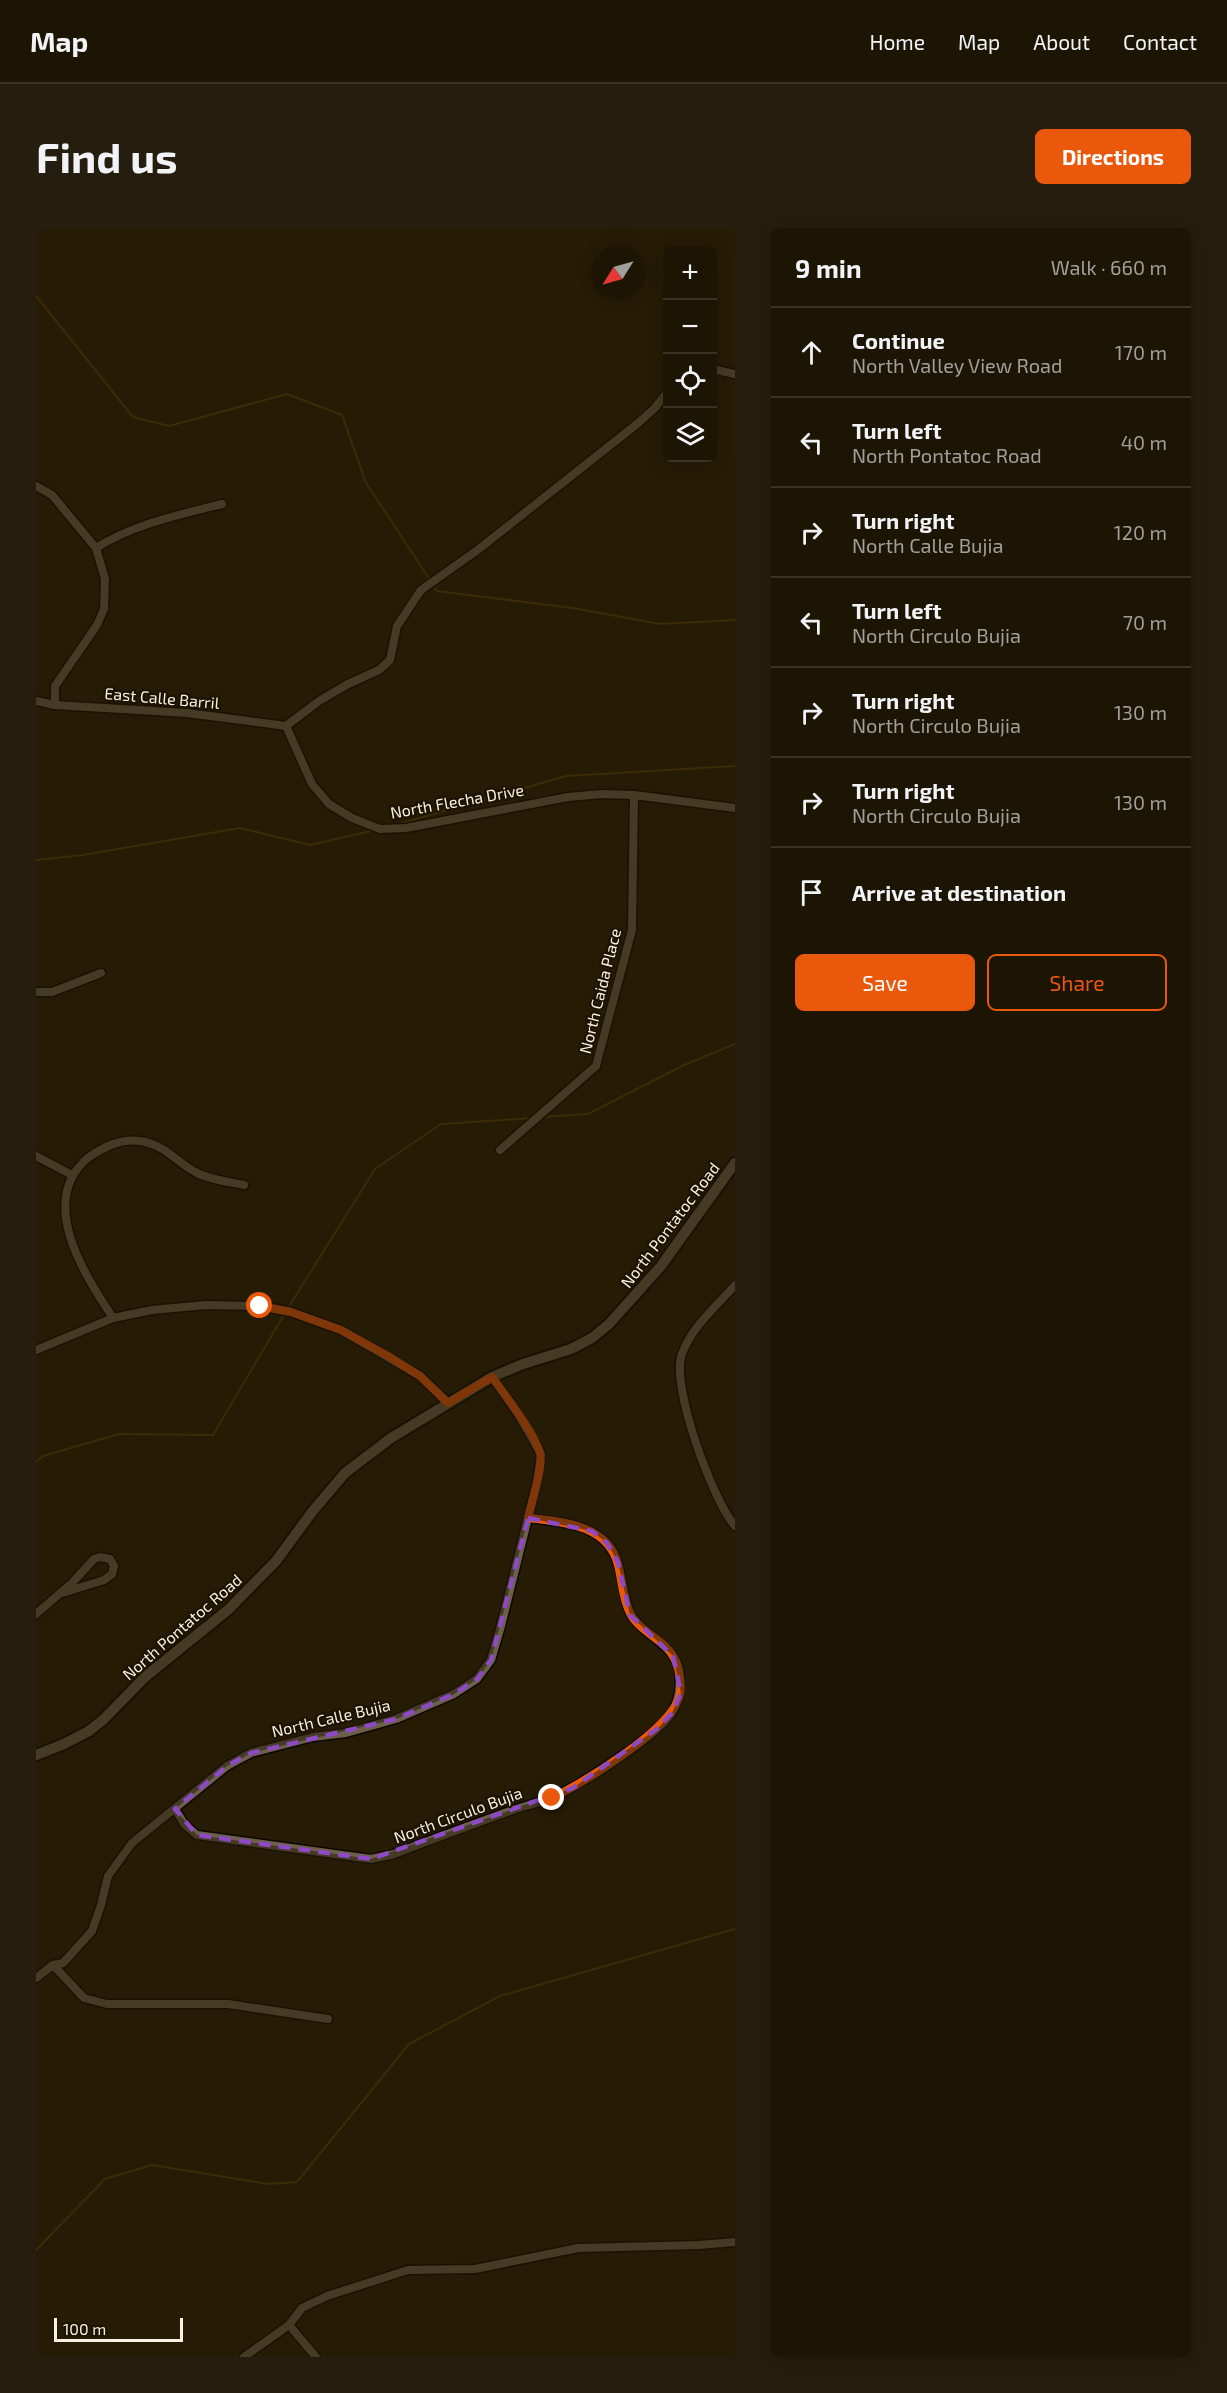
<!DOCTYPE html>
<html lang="en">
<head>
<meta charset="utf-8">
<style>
	body { margin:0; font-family:"Exo 2",sans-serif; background:#251e0e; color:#f1f3f6 }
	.controls { position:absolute; right:18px; top:18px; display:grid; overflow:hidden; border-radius:9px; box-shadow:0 3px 15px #0003 }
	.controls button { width:54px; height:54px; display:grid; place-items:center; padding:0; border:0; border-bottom:2px solid #3a3426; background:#1c1504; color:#f1f3f6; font:30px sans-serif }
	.compass { position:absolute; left:555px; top:18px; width:54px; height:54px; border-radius:50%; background:#1c1504; box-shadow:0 3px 15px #0003; rotate:233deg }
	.scale { position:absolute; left:18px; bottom:15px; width:129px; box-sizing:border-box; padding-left:6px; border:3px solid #f7f0e3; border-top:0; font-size:16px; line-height:21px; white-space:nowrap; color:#f7f0e3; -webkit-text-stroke:4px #1c1301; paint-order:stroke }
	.stop { position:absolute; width:18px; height:18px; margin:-14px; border:4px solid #ea580c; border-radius:50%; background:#fff }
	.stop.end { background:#ea580c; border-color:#fff; box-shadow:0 2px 6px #0008 }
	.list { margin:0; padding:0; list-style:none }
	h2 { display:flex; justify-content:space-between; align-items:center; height:78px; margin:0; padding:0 24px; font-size:26px }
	h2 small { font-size:20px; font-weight:400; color:#a09f9a }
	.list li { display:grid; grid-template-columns:39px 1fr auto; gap:18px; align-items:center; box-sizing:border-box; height:90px; padding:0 24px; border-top:2px solid #3a3426 }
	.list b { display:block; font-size:22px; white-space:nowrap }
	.list p { margin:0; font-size:20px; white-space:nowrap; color:#a09f9a }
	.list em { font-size:20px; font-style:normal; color:#a09f9a }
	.actions { display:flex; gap:12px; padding:18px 24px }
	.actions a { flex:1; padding:14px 0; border:2px solid #ea580c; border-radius:9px; text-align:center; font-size:21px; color:#ea580c }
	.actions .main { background:#ea580c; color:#fff }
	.icon { flex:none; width:33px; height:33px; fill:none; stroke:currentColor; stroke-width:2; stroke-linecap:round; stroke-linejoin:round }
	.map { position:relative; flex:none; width:699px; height:2129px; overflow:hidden; border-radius:9px }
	header { display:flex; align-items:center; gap:36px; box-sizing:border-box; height:84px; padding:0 30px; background:#1c1504; border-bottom:2px solid #3a3426 }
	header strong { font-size:28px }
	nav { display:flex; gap:33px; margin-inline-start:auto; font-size:21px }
	.intro { display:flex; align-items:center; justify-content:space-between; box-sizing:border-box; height:144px; padding:0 36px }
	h1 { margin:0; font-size:42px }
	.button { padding:15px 27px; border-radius:9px; background:#ea580c; color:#fff; font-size:21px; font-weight:700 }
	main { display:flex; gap:36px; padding:0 36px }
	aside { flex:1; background:#1c1504; border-radius:9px; box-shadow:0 3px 15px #0003 }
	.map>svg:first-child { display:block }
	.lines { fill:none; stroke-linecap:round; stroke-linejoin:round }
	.stream { stroke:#543e09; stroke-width:2 }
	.minor-casing { stroke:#0f0600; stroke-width:11 }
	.tertiary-casing { stroke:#0f0600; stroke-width:14 }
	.minor { stroke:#6b6048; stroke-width:8 }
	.tertiary { stroke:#6b6048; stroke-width:10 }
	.route { stroke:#ea580c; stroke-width:8 }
	.marked { fill:none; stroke:#8e49c4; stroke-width:4.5; stroke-dasharray:12 8; stroke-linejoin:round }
	.labels { text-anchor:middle; stroke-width:4.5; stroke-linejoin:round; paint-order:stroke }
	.street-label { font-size:16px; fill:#f7f0e3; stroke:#1c1301 }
</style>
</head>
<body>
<header>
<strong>Map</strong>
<nav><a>Home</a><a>Map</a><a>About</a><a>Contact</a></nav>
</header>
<div class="intro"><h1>Find us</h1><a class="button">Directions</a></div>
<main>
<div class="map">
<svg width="699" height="2129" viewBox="0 0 699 2129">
	<rect width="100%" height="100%" fill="#261c06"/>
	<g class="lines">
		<!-- stream -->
		<g class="stream">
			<path d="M0 68 97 189 133 198 251 166 306 187 330 255 394 352"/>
			<path d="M397 357 401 363 537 380 624 396 699 392"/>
			<path d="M359 597 530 548 699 538"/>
			<path d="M0 632 47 627 204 600 274 617 339 602"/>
			<path d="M506 889 552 886 648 837 699 816"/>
			<path d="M252 1080 339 941 405 896 497 890"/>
			<path d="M0 1234 7 1228 83 1206 177 1207 249 1085"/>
			<path d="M0 2022 69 1951 116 1937 232 1956 261 1954 373 1816 464 1768 699 1701"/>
		</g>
		<defs>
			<g id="minor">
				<path d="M676 141 699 146"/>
				<path d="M632 163 619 180 601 196 443 321 385 362 361 398 354 432 343 442 312 456 283 473 250 498 276 556 293 576 316 590 344 601 370 600 532 569 566 566 598 567 699 580"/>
				<path d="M0 258 16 267 60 320 69 351 68 381 61 397 19 458V477"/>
				<path d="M60 320C98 296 143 287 186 276"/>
				<path d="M0 473 19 477 151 485 250 498"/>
				<path d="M0 764H16L65 745"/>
				<path d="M464 922 560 838 596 702 598 567"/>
				<path d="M0 928 34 946"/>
				<path d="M699 1057C680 1079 656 1098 646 1126 634 1157 677 1273 699 1298"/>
				<path d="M77 1090C48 1046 0 972 53 929 68 919 85 910 104 913 131 917 141 936 163 946 177 952 193 954 208 957"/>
				<path d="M0 1122 77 1090 116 1082 170 1077 224 1078 255 1084 305 1102 384 1148 412 1175"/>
				<path d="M0 1386 36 1355 58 1331 64 1329 74 1331 78 1338 76 1346 68 1352 23 1366"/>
				<path d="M139 1581 149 1597 161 1607 335 1631 358 1626C397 1611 435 1597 474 1583 488 1578 503 1575 517 1569 543 1558 620 1508 635 1486 644 1472 645 1458 643 1442 638 1413 600 1406 592 1380 588 1366 586 1351 582 1336 571 1296 526 1294 492 1290"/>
				<path d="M17 1737 48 1770 71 1776H192L292 1791"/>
				<path d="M0 1750 17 1737 27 1735 56 1703 65 1677 72 1648 96 1615 191 1538 215 1525 277 1509 310 1505 360 1491 418 1466 441 1451 455 1432 465 1398 501 1254 505 1226 482 1186 456 1149"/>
				<path d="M253 2097 280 2129"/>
				<path d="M208 2129 253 2097 266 2080 291 2068 372 2042 439 2041 542 2020 663 2017 699 2014"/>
			</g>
			<path id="tertiary" d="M0 1527 28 1516 53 1503 68 1491 109 1449 193 1381 240 1333 276 1284 309 1245 355 1210 456 1149 487 1136 535 1121 556 1110 573 1096 625 1038 699 935"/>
		</defs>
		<!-- minor casing -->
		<use href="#minor" class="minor-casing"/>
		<!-- tertiary casing -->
		<use href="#tertiary" class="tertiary-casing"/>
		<!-- minor -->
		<use href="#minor" class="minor"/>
		<!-- tertiary -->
		<use href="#tertiary" class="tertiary"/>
	</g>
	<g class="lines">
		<!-- route -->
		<path class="route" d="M224 1078 255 1084 305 1102 352 1128 384 1148 412 1175 456 1149C469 1167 498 1204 504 1225 508 1237 495 1276 492 1290 526 1294 572 1296 582 1337 586 1353 586 1370 594 1385 603 1404 629 1411 638 1430 643 1439 646 1456 644 1466 637 1501 548 1554 516 1570"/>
	</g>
	<!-- marked area -->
	<path d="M0 0H699V2129H0ZM492 1290 556 1303 571 1315 582 1334 594 1387 637 1428 645 1465 636 1485 622 1500 537 1560 335 1631 161 1607 139 1581 191 1538 215 1525 360 1491 418 1466 441 1451 455 1432Z" fill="#261c06" fill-opacity=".55" fill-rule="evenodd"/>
	<path class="marked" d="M492 1290 556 1303 571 1315 582 1334 594 1387 637 1428 645 1465 636 1485 622 1500 537 1560 335 1631 161 1607 139 1581 191 1538 215 1525 360 1491 418 1466 441 1451 455 1432Z"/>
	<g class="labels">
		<!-- street labels -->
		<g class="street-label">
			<text transform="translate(126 470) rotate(5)" y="6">East Calle Barril</text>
			<text transform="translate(421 573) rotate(-10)" y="6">North Flecha Drive</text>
			<text transform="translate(564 763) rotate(-76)" y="6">North Caida Place</text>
			<text transform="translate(634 997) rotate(-53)" y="6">North Pontatoc Road</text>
			<text transform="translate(146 1399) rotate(-41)" y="6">North Pontatoc Road</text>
			<text transform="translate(295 1490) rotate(-13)" y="6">North Calle Bujia</text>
			<text transform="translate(422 1587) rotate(-20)" y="6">North Circulo Bujia</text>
		</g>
	</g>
</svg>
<div class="controls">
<button>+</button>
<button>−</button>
<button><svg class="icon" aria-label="locate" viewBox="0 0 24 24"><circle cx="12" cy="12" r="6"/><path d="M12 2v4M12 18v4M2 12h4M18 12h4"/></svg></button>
<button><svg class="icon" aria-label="layers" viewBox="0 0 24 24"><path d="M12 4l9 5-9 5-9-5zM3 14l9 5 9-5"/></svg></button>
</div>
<svg class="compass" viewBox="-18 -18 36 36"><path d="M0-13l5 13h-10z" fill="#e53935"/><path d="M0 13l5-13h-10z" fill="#a09f9a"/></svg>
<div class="scale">100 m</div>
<div class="stop" style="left:224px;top:1078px"></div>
<div class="stop end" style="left:516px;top:1570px"></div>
</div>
<aside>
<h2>9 min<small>Walk · 660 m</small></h2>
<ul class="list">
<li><svg class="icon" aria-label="ahead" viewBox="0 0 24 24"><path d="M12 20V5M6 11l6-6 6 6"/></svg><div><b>Continue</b><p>North Valley View Road</p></div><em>170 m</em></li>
<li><svg class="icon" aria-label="left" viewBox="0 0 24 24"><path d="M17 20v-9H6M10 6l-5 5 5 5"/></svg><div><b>Turn left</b><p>North Pontatoc Road</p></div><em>40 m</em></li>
<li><svg class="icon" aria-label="right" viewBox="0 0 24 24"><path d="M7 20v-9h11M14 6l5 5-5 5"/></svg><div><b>Turn right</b><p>North Calle Bujia</p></div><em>120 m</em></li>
<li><svg class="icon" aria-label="left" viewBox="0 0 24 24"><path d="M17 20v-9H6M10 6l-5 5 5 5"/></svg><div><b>Turn left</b><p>North Circulo Bujia</p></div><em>70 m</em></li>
<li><svg class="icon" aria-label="right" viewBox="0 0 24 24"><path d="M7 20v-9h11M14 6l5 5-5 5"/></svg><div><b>Turn right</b><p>North Circulo Bujia</p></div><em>130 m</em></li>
<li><svg class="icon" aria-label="right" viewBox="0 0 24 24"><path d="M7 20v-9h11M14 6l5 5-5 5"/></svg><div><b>Turn right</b><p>North Circulo Bujia</p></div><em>130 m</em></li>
<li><svg class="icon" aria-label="arrive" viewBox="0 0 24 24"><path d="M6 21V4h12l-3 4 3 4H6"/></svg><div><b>Arrive at destination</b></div></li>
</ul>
<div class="actions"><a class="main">Save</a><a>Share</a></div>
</aside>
</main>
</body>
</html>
